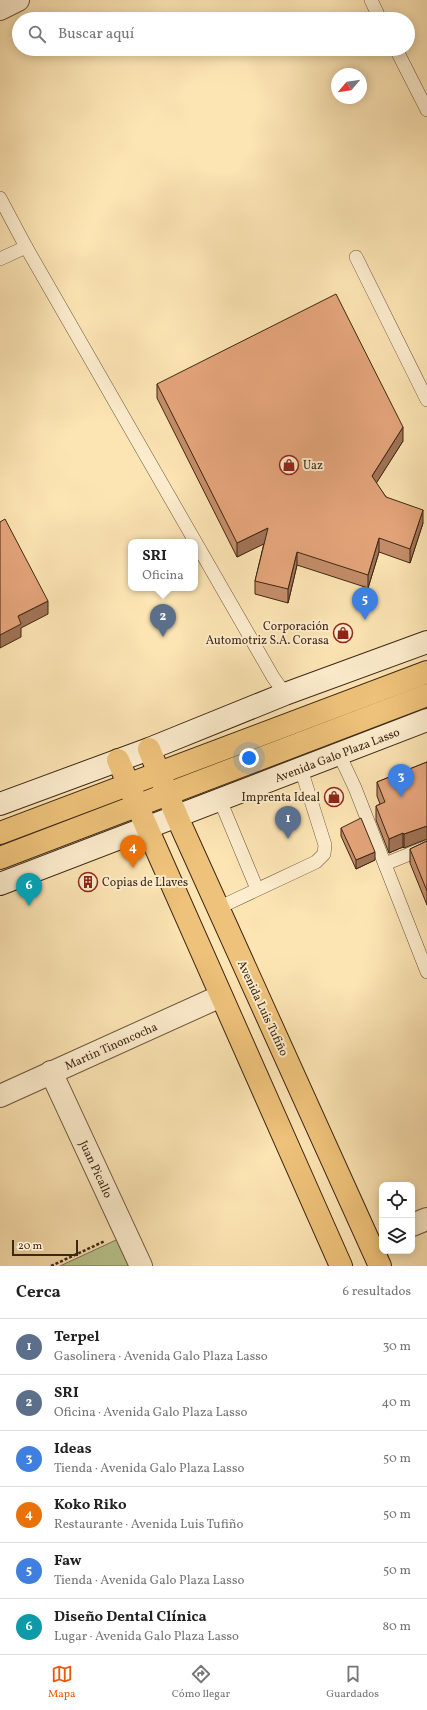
<!DOCTYPE html>
<html lang="es">
<head>
<meta charset="utf-8">
<style>
	body { margin:0; font-family:Vollkorn,serif; background:#f6f6f6; color:#222 }
	.controls { position:absolute; right:12px; bottom:12px; display:grid; overflow:hidden; border-radius:8px; box-shadow:0 2px 10px #0003 }
	.controls button { width:36px; height:36px; display:grid; place-items:center; padding:0; border:0; border-bottom:1px solid #e0e0e0; background:#fff; color:#222; font:20px sans-serif }
	.compass { position:absolute; left:331px; top:68px; width:36px; height:36px; border-radius:50%; background:#fff; box-shadow:0 2px 10px #0003; rotate:241deg }
	.scale { position:absolute; left:12px; bottom:10px; width:66px; box-sizing:border-box; padding-left:4px; border:2px solid #3d2715; border-top:0; font-size:11px; line-height:14px; white-space:nowrap; color:#3d2715; -webkit-text-stroke:3px #fdedce; paint-order:stroke }
	.you { position:absolute; left:249px; top:758px; width:14px; height:14px; margin:-10px; border:3px solid #fff; border-radius:50%; background:#1a73e8; box-shadow:0 0 0 6px #1a73e833 }
	.badge { display:grid; place-items:center; width:26px; height:26px; border-radius:50%; background:#ea580c; color:#fff; font-size:13px; font-weight:700 }
	.pin { position:absolute; translate:-50% -33px; filter:drop-shadow(0 1px 2px #0008) }
	.pin::after { content:''; position:absolute; top:21px; width:14px; height:12px; background:inherit; clip-path:polygon(0 0,100% 0,50% 100%) }
	.popup { position:absolute; left:128px; top:539px; width:70px; height:52px; box-sizing:border-box; display:grid; place-content:center; border-radius:8px; background:#fff; filter:drop-shadow(0 1px 3px #0005); font-size:13px; white-space:nowrap; color:#767676 }
	.popup b { font-size:15px; color:#222 }
	.popup::after { content:''; position:absolute; left:50%; top:100%; margin-left:-8px; border:8px solid transparent; border-top-color:#fff }
	.list { margin:0; padding:0; list-style:none }
	h2 { display:flex; justify-content:space-between; align-items:center; height:52px; margin:0; padding:0 16px; font-size:17px }
	h2 small { font-size:13px; font-weight:400; color:#767676 }
	.list li { display:grid; grid-template-columns:26px 1fr auto; gap:12px; align-items:center; box-sizing:border-box; height:56px; padding:0 16px; border-top:1px solid #e0e0e0 }
	.list b { display:block; font-size:15px; white-space:nowrap }
	.list p { margin:0; font-size:13px; white-space:nowrap; color:#767676 }
	.list em { font-size:13px; font-style:normal; color:#767676 }
	.icon { flex:none; width:22px; height:22px; fill:none; stroke:currentColor; stroke-width:2; stroke-linecap:round; stroke-linejoin:round }
	.map { position:relative; flex:none; width:427px; height:1266px; overflow:hidden }
	.search { position:absolute; background:#fff; box-shadow:0 2px 10px #0003; left:12px; right:12px; top:12px; height:44px; display:flex; align-items:center; gap:10px; box-sizing:border-box; padding:0 14px; border-radius:22px; color:#767676; font-size:15px }
	.sheet { height:388px; background:#fff }
	nav { display:flex; justify-content:space-around; align-items:center; box-sizing:border-box; height:56px; border-top:1px solid #e0e0e0; background:#fff; font-size:11px; color:#767676 }
	nav a { display:grid; justify-items:center; gap:2px }
	nav .on { color:#ea580c }
	.map>svg:first-child { display:block }
	.green { fill:#bbc58f; stroke:#7c7652 }
	.lines { fill:none; stroke-linecap:round; stroke-linejoin:round }
	.service-casing { stroke:#6d563c; stroke-width:14 }
	.minor-casing { stroke:#6d563c; stroke-width:24 }
	.secondary-casing { stroke:#3d2715; stroke-width:24 }
	.primary-casing { stroke:#3d2715; stroke-width:24 }
	.path { stroke:#3d2715; stroke-width:2.5; stroke-dasharray:3 2; stroke-linecap:butt }
	.service { stroke:#fdedce; stroke-width:13 }
	.minor { stroke:#fdedce; stroke-width:22 }
	.secondary { stroke:#fdedce; stroke-width:22 }
	.primary { stroke:#eec27a; stroke-width:22 }
	.wall { fill:#c48d69; stroke:#3d2715 }
	.shaded-wall { fill:#a07355; stroke:#3d2715 }
	.building { fill:#e4a47a; stroke:#3d2715 }
	.labels { text-anchor:middle; stroke-width:4; stroke-linejoin:round; paint-order:stroke }
	.poi-label { font-size:12px; fill:#3d2715; stroke:#fdedce; text-anchor:start }
	.street-label { font-size:12px; fill:#3d2715; stroke:#fdedce }
</style>
</head>
<body>
<div class="map">
<svg width="427" height="1266" viewBox="0 0 427 1266">
	<rect width="100%" height="100%" fill="#fce4b3"/>
	<filter id="stains"><feTurbulence type="fractalNoise" baseFrequency=".005" numOctaves="4"/><feColorMatrix values="0 0 0 0 .2 0 0 0 0 .09 0 0 0 0 .02 0 0 0 .5 -.17"/></filter>
	<radialGradient id="worn" r=".72"><stop offset=".6" stop-color="#630" stop-opacity="0"/><stop offset="1" stop-color="#630" stop-opacity=".3"/></radialGradient>
	<!-- green -->
	<path class="green" d="M129 1234 144 1266H60Z"/>
	<g class="lines">
		<defs>
			<g id="service">
				<path d="M371 0 380 19"/>
				<path d="M396 49 427 110"/>
				<path d="M0 198 26 247 273 677 285 694"/>
				<path d="M356 257 427 400"/>
				<path d="M0 259 26 247"/>
				<path d="M339 754 355 788 427 972"/>
				<path d="M220 800 257 889"/>
				<path d="M385 864 427 847"/>
				<path d="M218 908 316 862 324 854 325 845 301 769"/>
			</g>
			<g id="minor">
				<path d="M0 9 18 0"/>
				<path d="M51 1072 141 1266"/>
				<path d="M0 1096 221 996"/>
				<path d="M412 1225 427 1219"/>
			</g>
			<g id="secondary">
				<path d="M0 804 149 749 285 694 427 642"/>
				<path d="M0 884 427 720"/>
			</g>
			<g id="primary">
				<path d="M149 749 177 817 380 1266"/>
				<path d="M118 760 147 828 341 1266"/>
				<path d="M0 833 427 672"/>
				<path d="M0 858 427 695"/>
			</g>
		</defs>
		<!-- service casing -->
		<use href="#service" class="service-casing"/>
		<!-- minor casing -->
		<use href="#minor" class="minor-casing"/>
		<!-- secondary casing -->
		<use href="#secondary" class="secondary-casing"/>
		<!-- primary casing -->
		<use href="#primary" class="primary-casing"/>
		<!-- path -->
		<path class="path" d="M51 1266 105 1241"/>
		<!-- service -->
		<use href="#service" class="service"/>
		<!-- minor -->
		<use href="#minor" class="minor"/>
		<!-- secondary -->
		<use href="#secondary" class="secondary"/>
		<!-- primary -->
		<use href="#primary" class="primary"/>
	</g>
	<!-- wall -->
	<g class="wall">
		<path d="M157 384 403 441 376 483 386 497 423 523 410 563 379 552 368 588 297 565 288 603 255 594V581L264 543 237 557 157 398Z"/>
		<path d="M427 762 404 848 403 847 389 853 376 820V806L380 804 377 796V782Z"/>
		<path d="M341 828 375 860 356 869 341 836Z"/>
		<path d="M427 841V905L410 863V849Z"/>
	</g>
	<!-- shaded-wall -->
	<g class="shaded-wall">
		<path d="M403 427V441L372 490V476Z"/>
		<path d="M423 510V523L410 563V549Z"/>
		<path d="M268 528V542L237 557V543Z"/>
		<path d="M379 538V552L368 588V575Z"/>
		<path d="M297 552V565L288 603V589Z"/>
		<path d="M48 601V614L21 628V637L0 648V635L18 616Z"/>
		<path d="M427 826V839L404 848V834Z"/>
		<path d="M403 833V847L389 853V839Z"/>
		<path d="M375 852V860L356 869V860Z"/>
	</g>
	<!-- building -->
	<g class="building">
		<path d="M336 294 403 427 372 476 386 497 423 510 410 549 379 538 368 575 297 552 288 589 255 581 268 528 237 543 157 384Z"/>
		<path d="M5 519 48 601 18 616 21 624 0 635V522Z"/>
		<path d="M427 762V826L404 834 403 833 389 839 376 806 385 802 377 782Z"/>
		<path d="M361 818 375 852 356 860 341 828Z"/>
		<path d="M427 841V891L410 849Z"/>
	</g>
	<!-- icons -->
	<defs>
		<symbol id="shop-ring" viewBox="-11 -11 22 22"><circle r="9.5" fill="#fdedce" stroke="#8f2418" stroke-width="1.5"/><path d="M-5-2.5h2.3a2.7 3.5 0 0 1 5.4 0H5L5.5 6h-11ZM-1.5-2.5h3a1.5 2.3 0 0 0-3 0Z" fill="#8f2418"/></symbol>
		<symbol id="building-ring" viewBox="-11 -11 22 22"><circle r="9.5" fill="#fdedce" stroke="#8f2418" stroke-width="1.5"/><path d="M-4-6H4V6H1V3H-1V6H-4ZM-2.5-4.3h1.7v1.8h-1.7ZM.8-4.3h1.7v1.8H.8ZM-2.5-1h1.7V.8h-1.7ZM.8-1h1.7V.8H.8Z" fill="#8f2418"/></symbol>
	</defs>
	<g fill-rule="evenodd">
		<use href="#shop-ring" x="278" y="454" width="22" height="22"/>
		<use href="#shop-ring" x="332" y="622" width="22" height="22"/>
		<use href="#shop-ring" x="323" y="786" width="22" height="22"/>
		<use href="#building-ring" x="77" y="871" width="22" height="22"/>
	</g>
	<g class="labels">
		<!-- poi labels -->
		<g class="poi-label">
			<text x="303" y="469">Uaz</text>
			<text x="329" y="630" text-anchor="end">Corporación<tspan x="329" dy="14">Automotriz S.A. Corasa</tspan></text>
			<text x="320" y="801" text-anchor="end">Imprenta Ideal</text>
			<text x="102" y="886">Copias de Llaves</text>
		</g>
		<!-- street labels -->
		<g class="street-label">
			<text transform="translate(337 755) rotate(-21)" y="4">Avenida Galo Plaza Lasso</text>
			<text transform="translate(263 1008) rotate(65)" y="4">Avenida Luis Tufiño</text>
			<text transform="translate(111 1046) rotate(-24)" y="4">Martin Tinoncocha</text>
			<text transform="translate(96 1169) rotate(65)" y="4">Juan Picallo</text>
		</g>
	</g>
	<rect width="100%" height="100%" filter="url(#stains)"/>
	<rect width="100%" height="100%" fill="url(#worn)"/>
</svg>
<div class="controls">
<button><svg class="icon" aria-label="locate" viewBox="0 0 24 24"><circle cx="12" cy="12" r="6"/><path d="M12 2v4M12 18v4M2 12h4M18 12h4"/></svg></button>
<button><svg class="icon" aria-label="layers" viewBox="0 0 24 24"><path d="M12 4l9 5-9 5-9-5zM3 14l9 5 9-5"/></svg></button>
</div>
<svg class="compass" viewBox="-18 -18 36 36"><path d="M0-13l5 13h-10z" fill="#e53935"/><path d="M0 13l5-13h-10z" fill="#767676"/></svg>
<div class="scale">20 m</div>
<div class="you"></div>
<div class="pin badge" style="left:288px;top:839px;background:#5c6f8a">1</div>
<div class="pin badge" style="left:163px;top:637px;background:#5c6f8a">2</div>
<div class="popup"><b>SRI</b>Oficina</div>
<div class="pin badge" style="left:401px;top:797px;background:#3f7fe0">3</div>
<div class="pin badge" style="left:133px;top:868px;background:#e8710a">4</div>
<div class="pin badge" style="left:365px;top:620px;background:#3f7fe0">5</div>
<div class="pin badge" style="left:29px;top:906px;background:#0f9aa8">6</div>
<div class="search"><svg class="icon" aria-label="search" viewBox="0 0 24 24"><circle cx="10" cy="10" r="6"/><path d="M15 15l6 6"/></svg>Buscar aquí</div>
</div>
<section class="sheet">
<h2>Cerca<small>6 resultados</small></h2>
<ul class="list">
<li><span class="badge" style="background:#5c6f8a">1</span><div><b>Terpel</b><p>Gasolinera · Avenida Galo Plaza Lasso</p></div><em>30 m</em></li>
<li><span class="badge" style="background:#5c6f8a">2</span><div><b>SRI</b><p>Oficina · Avenida Galo Plaza Lasso</p></div><em>40 m</em></li>
<li><span class="badge" style="background:#3f7fe0">3</span><div><b>Ideas</b><p>Tienda · Avenida Galo Plaza Lasso</p></div><em>50 m</em></li>
<li><span class="badge" style="background:#e8710a">4</span><div><b>Koko Riko</b><p>Restaurante · Avenida Luis Tufiño</p></div><em>50 m</em></li>
<li><span class="badge" style="background:#3f7fe0">5</span><div><b>Faw</b><p>Tienda · Avenida Galo Plaza Lasso</p></div><em>50 m</em></li>
<li><span class="badge" style="background:#0f9aa8">6</span><div><b>Diseño Dental Clínica</b><p>Lugar · Avenida Galo Plaza Lasso</p></div><em>80 m</em></li>
</ul>
</section>
<nav>
<a class="on"><svg class="icon" aria-label="map" viewBox="0 0 24 24"><path d="M3 6l6-2 6 2 6-2v14l-6 2-6-2-6 2zM9 4v14M15 6v14"/></svg>Mapa</a>
<a><svg class="icon" aria-label="directions" viewBox="0 0 24 24"><path d="M12 3l9 9-9 9-9-9zM9 14v-3h6M13 9l2 2-2 2"/></svg>Cómo llegar</a>
<a><svg class="icon" aria-label="saved" viewBox="0 0 24 24"><path d="M7 4h10v16l-5-4-5 4z"/></svg>Guardados</a>
</nav>
</body>
</html>
